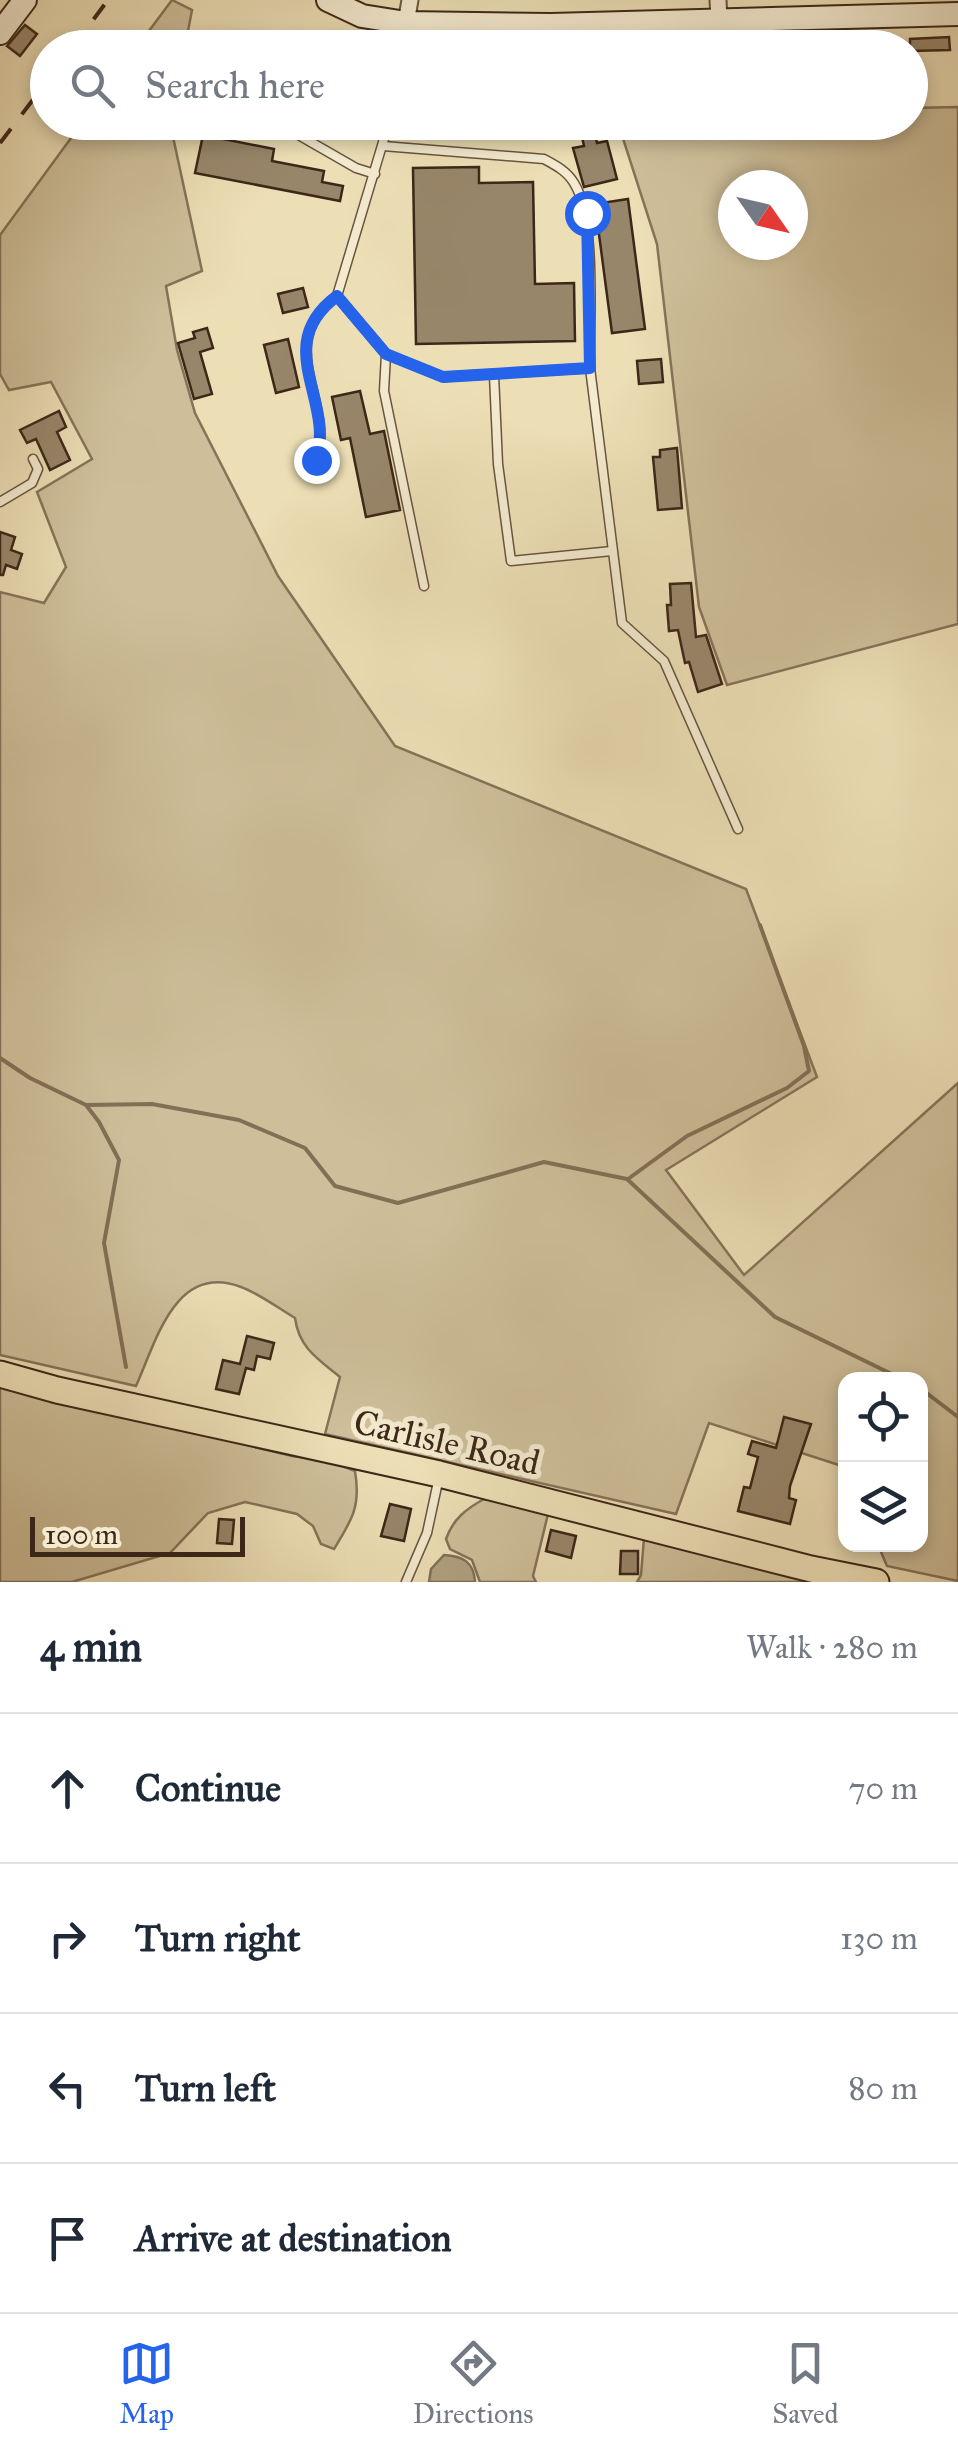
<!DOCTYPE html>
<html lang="en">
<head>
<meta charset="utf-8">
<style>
	body { margin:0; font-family:"IM FELL Great Primer",serif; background:#f2f2f3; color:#1f2937 }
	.controls { position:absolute; right:30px; bottom:30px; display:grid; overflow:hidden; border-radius:20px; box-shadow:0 5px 15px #0003 }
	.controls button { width:90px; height:90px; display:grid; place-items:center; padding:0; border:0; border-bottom:2px solid #e0e1e3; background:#fff; color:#1f2937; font:50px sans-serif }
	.compass { position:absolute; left:718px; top:170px; width:90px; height:90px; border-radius:50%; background:#fff; box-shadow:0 5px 15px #0003; rotate:124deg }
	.scale { position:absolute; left:30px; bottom:25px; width:215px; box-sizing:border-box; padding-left:10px; border:5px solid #3d2718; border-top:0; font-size:28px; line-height:35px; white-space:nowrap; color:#3d2718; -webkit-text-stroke:8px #f3eacf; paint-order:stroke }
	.stop { position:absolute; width:30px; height:30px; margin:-22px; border:8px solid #2563eb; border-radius:50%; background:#fff }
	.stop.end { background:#2563eb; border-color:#fff; box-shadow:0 2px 10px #0008 }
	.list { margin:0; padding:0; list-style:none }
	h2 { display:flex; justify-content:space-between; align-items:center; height:130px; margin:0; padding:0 40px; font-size:42px }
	h2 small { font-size:32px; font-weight:400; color:#747a83 }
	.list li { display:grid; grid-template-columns:65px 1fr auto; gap:30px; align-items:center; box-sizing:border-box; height:150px; padding:0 40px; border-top:2px solid #e0e1e3 }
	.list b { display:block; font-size:38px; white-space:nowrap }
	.list em { font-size:32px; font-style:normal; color:#747a83 }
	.icon { flex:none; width:55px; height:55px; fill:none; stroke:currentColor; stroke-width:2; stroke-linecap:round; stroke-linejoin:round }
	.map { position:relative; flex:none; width:958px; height:1582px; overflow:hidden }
	.search { position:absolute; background:#fff; box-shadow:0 5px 15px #0003; left:30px; right:30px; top:30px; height:110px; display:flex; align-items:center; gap:25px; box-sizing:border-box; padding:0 35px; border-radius:55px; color:#747a83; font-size:38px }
	.sheet { height:730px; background:#fff }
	nav { display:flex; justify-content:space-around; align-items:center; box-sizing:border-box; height:140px; border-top:2px solid #e0e1e3; background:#fff; font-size:28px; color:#747a83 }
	nav a { display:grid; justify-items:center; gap:5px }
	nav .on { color:#2563eb }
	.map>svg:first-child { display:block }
	.green { fill:#cebf9a; stroke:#867359; stroke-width:2.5; fill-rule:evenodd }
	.water { fill:#b0a080; stroke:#827056; stroke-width:2.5 }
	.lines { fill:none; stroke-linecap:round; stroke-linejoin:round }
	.stream { stroke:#827056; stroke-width:4 }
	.building { fill:#98866a; stroke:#3d2718; stroke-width:2.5 }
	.lane-casing { stroke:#69553f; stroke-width:11 }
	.street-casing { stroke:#69553f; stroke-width:19 }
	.secondary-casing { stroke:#3d2718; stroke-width:26 }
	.primary-casing { stroke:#3d2718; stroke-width:29 }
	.lane { stroke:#f3eacf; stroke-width:8 }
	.street { stroke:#f3eacf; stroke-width:15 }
	.secondary { stroke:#f3eacf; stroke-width:22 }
	.primary { stroke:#ecdeb5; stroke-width:25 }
	.rail { stroke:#3d2718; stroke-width:4; stroke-dasharray:18 18; stroke-linecap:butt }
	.route { stroke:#2563eb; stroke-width:12 }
	.labels { text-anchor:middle; stroke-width:10; stroke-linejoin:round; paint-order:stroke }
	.street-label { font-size:35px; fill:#3d2718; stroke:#f3eacf }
</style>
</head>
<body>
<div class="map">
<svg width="958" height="1582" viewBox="0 0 958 1582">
	<rect width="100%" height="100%" fill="#ecdeb5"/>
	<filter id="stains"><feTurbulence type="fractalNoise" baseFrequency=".002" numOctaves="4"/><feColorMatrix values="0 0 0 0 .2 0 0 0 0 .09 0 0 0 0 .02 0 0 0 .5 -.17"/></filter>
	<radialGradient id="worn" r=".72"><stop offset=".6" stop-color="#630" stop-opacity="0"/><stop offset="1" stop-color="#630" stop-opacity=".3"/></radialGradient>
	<!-- green -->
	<g class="green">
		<path d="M172 0 192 10 185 47H137Z"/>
		<path d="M958 107V624L727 685 699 607 657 244 618 123 910 122 911 108ZM733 185H793V245H733Z"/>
		<path d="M82 123H170L202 271 166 286 177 350 195 413 278 576 395 746 746 889 817 1077 666 1170 744 1275 958 1083V1581L887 1566 878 1545 920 1544V1380H846L845 1467 709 1423 676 1514 325 1434 340 1377C318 1359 299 1348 295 1318 278 1308 260 1294 241 1287 175 1262 156 1342 136 1386L0 1355V592L44 603 66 567 37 492 92 459 51 382 9 390 0 374V235Z"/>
		<path d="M0 1384 292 1456 330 1461 355 1471C361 1506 352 1520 334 1549L321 1544 313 1526 297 1514 245 1502 208 1513 170 1553 72 1582H0Z"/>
		<path d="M484 1499 513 1501 548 1514 533 1576 536 1582H480L472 1560 450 1549 446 1539C453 1519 466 1509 484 1499Z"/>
		<path d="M644 1538 821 1582H637L641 1575Z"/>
	</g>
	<!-- water -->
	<path class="water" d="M444 1555C463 1556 474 1562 475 1582H429L431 1569Z"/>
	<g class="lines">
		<!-- stream -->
		<g class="stream">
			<path d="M0 1058 30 1078 86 1105 152 1104 239 1120 305 1148 335 1186 398 1203 544 1162 627 1179 775 1317 904 1380"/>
			<path d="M86 1105 99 1122 119 1160 104 1243 126 1367"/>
			<path d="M628 1179 687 1136 787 1088 809 1071 804 1046 760 925"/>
			<path d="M920 1388 958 1417"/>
		</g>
	</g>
	<!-- building -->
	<g class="building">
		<path d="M25 25 37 34 20 56 7 46Z"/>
		<path d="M949 37 950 50 910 51V39Z"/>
		<path d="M595 133 597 143 607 141 617 179 584 187 573 148 584 146 582 137Z"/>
		<path d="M203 135 274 149 272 161 324 171 322 182 343 186 340 201 195 173Z"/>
		<path d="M479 167V183L533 182 535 284 574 283 575 341 416 344 413 168Z"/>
		<path d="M628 199 645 329 612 333 595 204Z"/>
		<path d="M303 288 308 307 283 313 278 294Z"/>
		<path d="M207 328 213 348 200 352 212 394 194 399 178 343 195 338 193 332Z"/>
		<path d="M288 339 299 387 276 393 264 345Z"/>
		<path d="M661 359 663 382 639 384 637 361Z"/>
		<path d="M360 391 370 434 384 431 400 510 366 517 350 438 341 440 332 397Z"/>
		<path d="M59 411 66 427 57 432 70 460 50 470 36 439 27 443 20 430Z"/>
		<path d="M677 448 682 508 658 510 653 457H660V450Z"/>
		<path d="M0 532 15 537 11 550 22 554 17 569 6 565 3 575H0Z"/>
		<path d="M691 583 696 637 706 635 722 684 698 692 689 662 685 663 678 630 669 631 667 605H671L670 584Z"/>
		<path d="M247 1336 274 1343 270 1359 257 1356 254 1370 246 1368 239 1394 216 1389 223 1360 240 1364Z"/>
		<path d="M784 1417 811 1424 790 1486 789 1498 796 1500 790 1524 738 1511 744 1487 750 1488 758 1457 748 1454 752 1441 776 1448Z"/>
		<path d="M390 1504 411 1509 404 1541 381 1536Z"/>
		<path d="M219 1519 234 1520 232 1544 217 1543Z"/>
		<path d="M551 1530 576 1536 571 1558 546 1551Z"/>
		<path d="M621 1551H638V1574H620Z"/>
	</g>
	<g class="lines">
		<defs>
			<g id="lane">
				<path d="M551 29 552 48"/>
				<path d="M403 48 405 27"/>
				<path d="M276 122 356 168 375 174"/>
				<path d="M337 296 386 354 443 377 590 368C589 322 597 219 574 183 567 171 555 165 544 159L383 146"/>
				<path d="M386 354 384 391 424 586"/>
				<path d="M590 368 622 623 664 661 738 829"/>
				<path d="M494 375 498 464 511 561 612 551"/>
				<path d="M316 460C336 401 271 345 337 296L389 122"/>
				<path d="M0 502 32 483 38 469 33 459"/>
				<path d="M406 1582 427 1533 439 1477"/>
			</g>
			<g id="street">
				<path d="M718 0 719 20"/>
				<path d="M406 23 410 0"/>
			</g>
			<g id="secondary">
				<path d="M328 0 362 16 406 23 551 25 958 14"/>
				<path d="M0 33 25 0"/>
			</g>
			<path id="primary" d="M0 1374 57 1390 439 1474 811 1569 876 1582"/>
		</defs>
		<!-- lane casing -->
		<use href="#lane" class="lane-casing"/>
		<!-- street casing -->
		<use href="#street" class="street-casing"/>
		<!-- secondary casing -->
		<use href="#secondary" class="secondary-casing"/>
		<!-- primary casing -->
		<use href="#primary" class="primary-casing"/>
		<!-- lane -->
		<use href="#lane" class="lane"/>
		<!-- street -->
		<use href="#street" class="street"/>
		<!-- secondary -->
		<use href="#secondary" class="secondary"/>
		<!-- primary -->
		<use href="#primary" class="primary"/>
		<!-- rail -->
		<g class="rail">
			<path d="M72 48 108 0"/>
			<path d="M0 143 48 80"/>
		</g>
	</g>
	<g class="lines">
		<!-- route -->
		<path class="route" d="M316 460C336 401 270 346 337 296L386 354 443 377 590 368 587 213"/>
	</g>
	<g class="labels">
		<!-- street labels -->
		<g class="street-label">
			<text transform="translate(447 1442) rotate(13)" y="12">Carlisle Road</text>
		</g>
	</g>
	<rect width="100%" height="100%" filter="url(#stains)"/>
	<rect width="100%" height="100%" fill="url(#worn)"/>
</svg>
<div class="controls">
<button><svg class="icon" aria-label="locate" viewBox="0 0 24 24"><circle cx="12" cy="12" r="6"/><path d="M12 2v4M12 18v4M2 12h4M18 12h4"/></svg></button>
<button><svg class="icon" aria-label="layers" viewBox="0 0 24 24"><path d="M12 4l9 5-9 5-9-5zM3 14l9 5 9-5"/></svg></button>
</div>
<svg class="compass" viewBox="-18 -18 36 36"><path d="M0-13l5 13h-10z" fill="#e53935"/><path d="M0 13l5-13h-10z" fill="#747a83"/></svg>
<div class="scale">100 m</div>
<div class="stop" style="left:587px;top:213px"></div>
<div class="stop end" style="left:316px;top:460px"></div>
<div class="search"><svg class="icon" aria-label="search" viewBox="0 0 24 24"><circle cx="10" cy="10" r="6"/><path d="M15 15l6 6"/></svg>Search here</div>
</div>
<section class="sheet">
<h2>4 min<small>Walk · 280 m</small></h2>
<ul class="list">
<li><svg class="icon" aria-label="ahead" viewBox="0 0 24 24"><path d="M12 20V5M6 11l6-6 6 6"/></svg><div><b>Continue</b></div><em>70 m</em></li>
<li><svg class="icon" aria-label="right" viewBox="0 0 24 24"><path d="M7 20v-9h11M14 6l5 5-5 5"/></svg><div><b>Turn right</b></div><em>130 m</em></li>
<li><svg class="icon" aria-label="left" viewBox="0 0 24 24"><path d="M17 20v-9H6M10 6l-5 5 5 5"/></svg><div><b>Turn left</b></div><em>80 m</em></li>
<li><svg class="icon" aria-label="arrive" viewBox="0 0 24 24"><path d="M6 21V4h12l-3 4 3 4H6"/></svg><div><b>Arrive at destination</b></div></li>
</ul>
</section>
<nav>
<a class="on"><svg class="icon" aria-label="map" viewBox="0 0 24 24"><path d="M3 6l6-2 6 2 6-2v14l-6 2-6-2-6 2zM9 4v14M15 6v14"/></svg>Map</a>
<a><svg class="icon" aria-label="directions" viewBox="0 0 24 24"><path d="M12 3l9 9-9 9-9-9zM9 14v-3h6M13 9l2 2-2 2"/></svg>Directions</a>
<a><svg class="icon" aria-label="saved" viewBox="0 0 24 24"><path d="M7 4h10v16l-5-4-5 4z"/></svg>Saved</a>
</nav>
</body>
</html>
